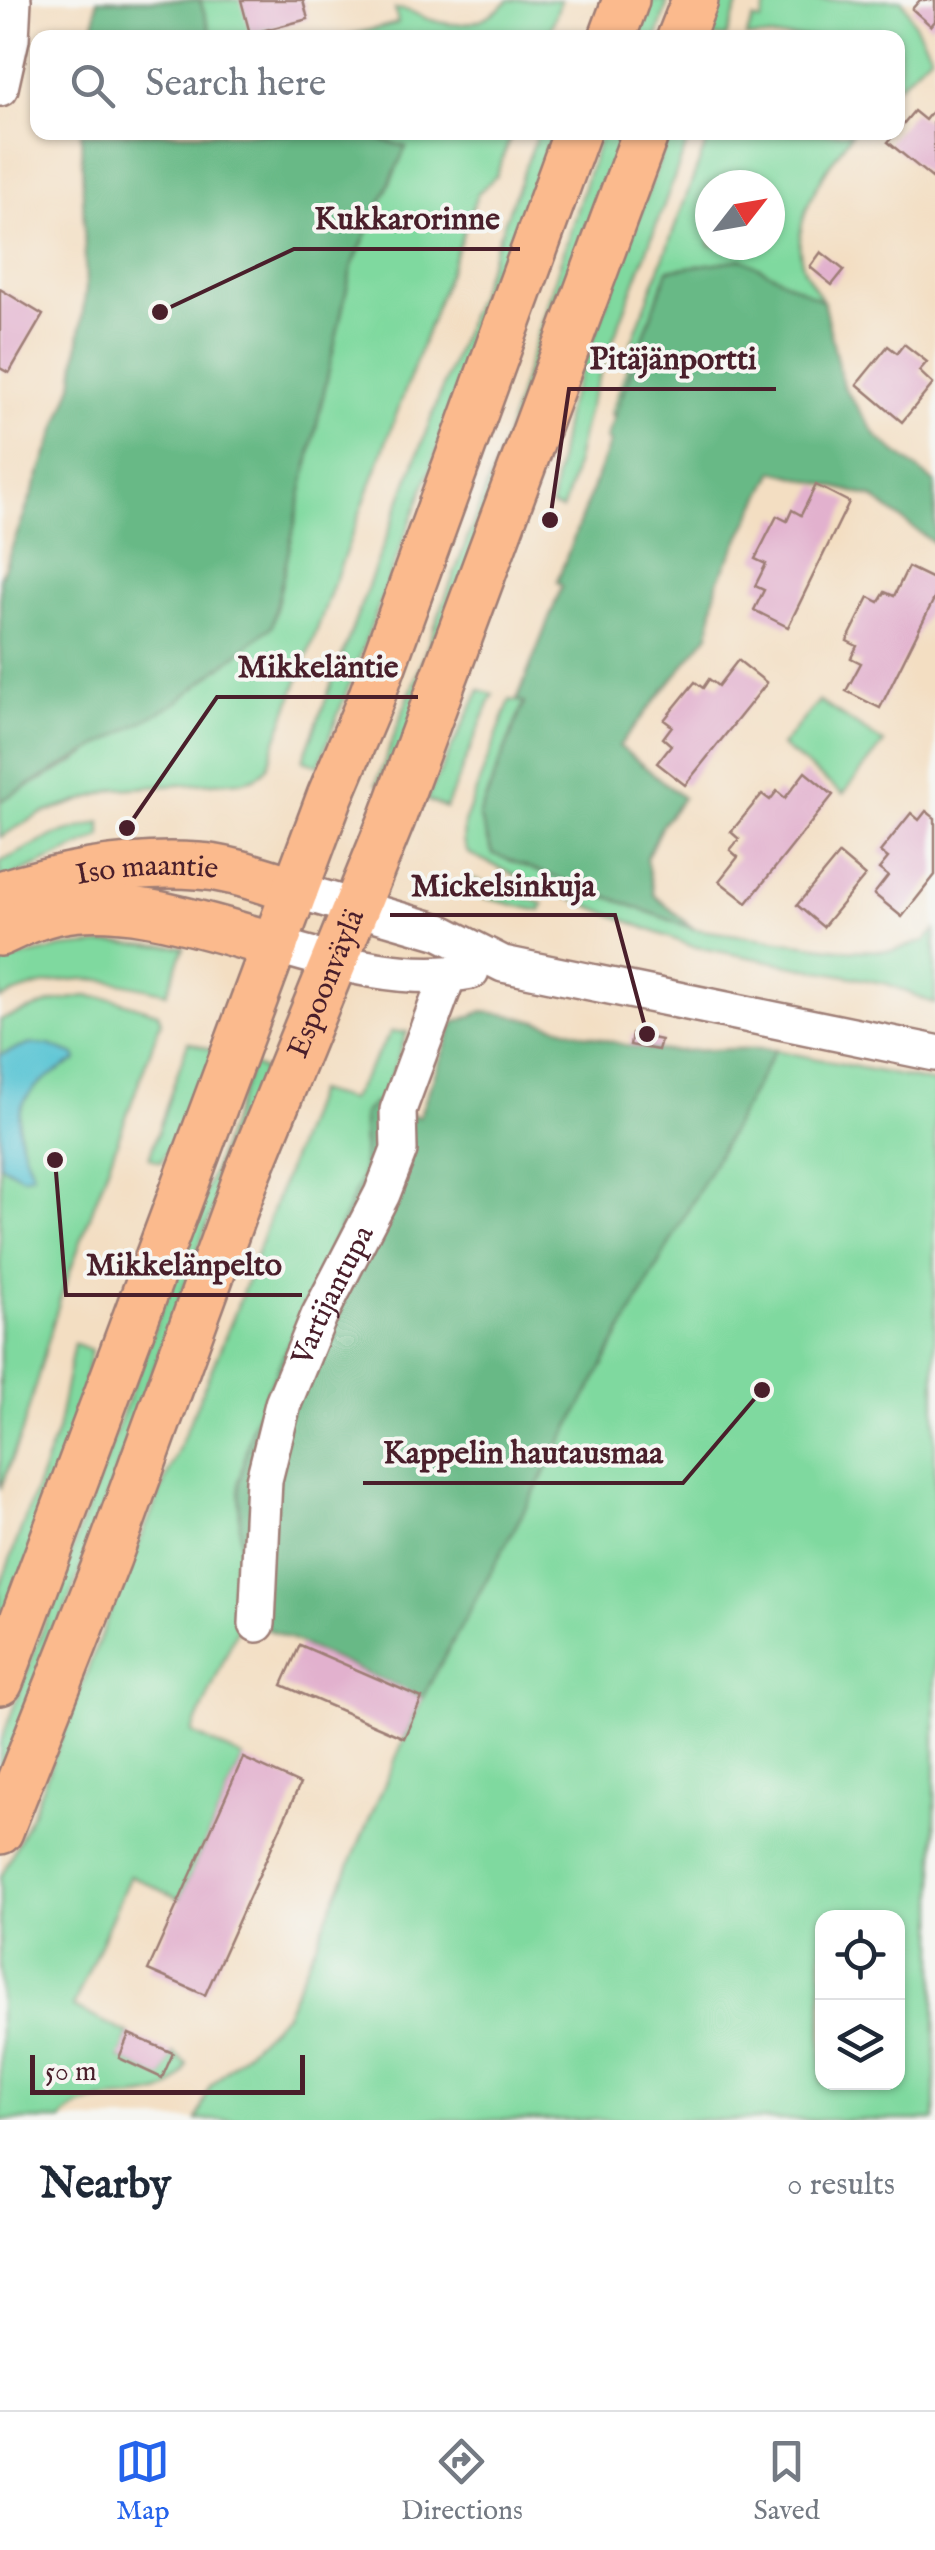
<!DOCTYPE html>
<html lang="en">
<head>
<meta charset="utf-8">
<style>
	body { margin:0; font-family:"IM FELL English",serif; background:#f2f2f3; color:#1f2937 }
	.controls { position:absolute; right:30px; bottom:30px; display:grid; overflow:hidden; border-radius:20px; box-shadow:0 2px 8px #0004 }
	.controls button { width:90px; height:90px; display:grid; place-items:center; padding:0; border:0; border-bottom:2px solid #e0e1e3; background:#fff; color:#1f2937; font:50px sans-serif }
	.compass { position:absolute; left:695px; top:170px; width:90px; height:90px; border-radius:50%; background:#fff; box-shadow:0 2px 8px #0004; rotate:59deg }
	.scale { position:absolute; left:30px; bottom:25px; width:275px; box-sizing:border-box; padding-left:10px; border:5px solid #4a1f2b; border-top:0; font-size:28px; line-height:35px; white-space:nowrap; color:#4a1f2b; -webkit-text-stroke:8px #f6f6f2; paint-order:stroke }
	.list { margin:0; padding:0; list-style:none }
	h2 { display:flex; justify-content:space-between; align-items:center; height:130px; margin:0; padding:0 40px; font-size:42px }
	h2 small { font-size:32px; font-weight:400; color:#747a83 }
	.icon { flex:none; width:55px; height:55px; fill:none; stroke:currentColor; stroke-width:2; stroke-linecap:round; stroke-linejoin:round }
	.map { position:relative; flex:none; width:935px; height:2120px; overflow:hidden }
	.search { position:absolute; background:#fff; box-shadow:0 2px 8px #0004; left:30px; right:30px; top:30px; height:110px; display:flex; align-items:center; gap:25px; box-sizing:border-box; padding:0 35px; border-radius:20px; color:#747a83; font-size:38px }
	.sheet { height:290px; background:#fff }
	nav { display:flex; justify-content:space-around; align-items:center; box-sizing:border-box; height:140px; border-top:2px solid #e0e1e3; background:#fff; font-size:28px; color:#747a83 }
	nav a { display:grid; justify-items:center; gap:5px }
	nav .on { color:#2563eb }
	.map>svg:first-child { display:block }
	.green { fill:#7fd99f; stroke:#647c65; stroke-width:2.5; fill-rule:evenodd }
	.forest { fill:#67b986; stroke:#586c58; stroke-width:2.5 }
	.water { fill:#5ac5d4; stroke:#527280; stroke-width:2.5 }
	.building { fill:#e2b1ce }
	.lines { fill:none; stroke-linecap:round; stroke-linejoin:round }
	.minor-casing { stroke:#9e7e76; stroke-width:40 }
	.major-casing { stroke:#9e7e76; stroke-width:50 }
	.minor { stroke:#fff; stroke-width:35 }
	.major { stroke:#fbba8d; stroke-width:45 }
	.labels { text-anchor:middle; stroke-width:8; stroke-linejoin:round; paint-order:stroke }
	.street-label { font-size:30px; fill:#4a1f2b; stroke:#f6f6f2 }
	.leader { fill:none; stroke:#4a1f2b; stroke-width:4 }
	.callout-dot { fill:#4a1f2b; stroke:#f6f6f2; stroke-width:4 }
	.callout-label { font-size:32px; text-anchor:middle; font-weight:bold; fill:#4a1f2b; stroke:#f6f6f2; stroke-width:8; stroke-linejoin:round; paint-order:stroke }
</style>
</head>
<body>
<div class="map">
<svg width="935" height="2120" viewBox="0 0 935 2120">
	<rect width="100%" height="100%" fill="#f6f6f2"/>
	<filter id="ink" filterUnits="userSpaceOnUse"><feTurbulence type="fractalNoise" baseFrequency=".01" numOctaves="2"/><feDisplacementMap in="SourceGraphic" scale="20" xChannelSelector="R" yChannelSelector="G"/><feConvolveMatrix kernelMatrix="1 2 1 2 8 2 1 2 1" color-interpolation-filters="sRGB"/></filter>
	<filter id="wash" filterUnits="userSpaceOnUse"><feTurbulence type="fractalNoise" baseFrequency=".0048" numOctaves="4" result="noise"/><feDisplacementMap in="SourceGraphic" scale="40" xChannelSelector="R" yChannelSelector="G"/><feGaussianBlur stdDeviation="2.25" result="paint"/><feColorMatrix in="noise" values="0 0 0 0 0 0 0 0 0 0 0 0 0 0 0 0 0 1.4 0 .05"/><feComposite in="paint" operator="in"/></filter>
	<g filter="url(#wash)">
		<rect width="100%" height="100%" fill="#f3dec2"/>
		<!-- green -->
		<g class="green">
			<path d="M200 0H241L272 28 274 37H212Z"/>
			<path d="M509 0H561L548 37H342L398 23 395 9C409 9 413 13 425 18 458 30 484 25 509 0Z"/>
			<path d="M650 0H668L657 37 636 38Z"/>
			<path d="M720 0H740L726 37H706Z"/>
			<path d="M768 0H902L931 54 898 86V38L746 37 753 19 761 21Z"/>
			<path d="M360 133H512L496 176 478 193 274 746C269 766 266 777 244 781L116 789 41 814 0 837V801L73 763 272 626 352 266 406 147Z"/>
			<path d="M538 133H557L319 765 303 760Z"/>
			<path d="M601 133H628L388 789 376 784 505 438Z"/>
			<path d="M670 133H691L592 396C579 433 577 474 562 510L551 506 567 407Z"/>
			<path d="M710 133H852C827 168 788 219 803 266 807 278 817 290 823 301L743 259 668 270 613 419 611 413 628 365 624 363ZM710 185H770V245H710Z"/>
			<path d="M480 690 493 694 446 808 426 800Z"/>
			<path d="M510 700 524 702 479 815 493 854 694 929 846 950 893 951 925 941 935 930V1004L888 984 691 946 534 884 468 853 463 841 464 823Z"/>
			<path d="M819 701 884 743 843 794 781 746Z"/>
			<path d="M101 822V837L0 882V862L55 835Z"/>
			<path d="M470 878 544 904 541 911 462 893Z"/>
			<path d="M115 943 184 947 167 993C95 977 71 970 0 999V962L61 948Z"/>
			<path d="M85 996 113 999 158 1013 161 1021 60 1299 22 1432 0 1489V1020L53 1002Z"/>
			<path d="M391 1032H407L382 1104 362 1139 365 1160 361 1179 251 1429 239 1482 242 1618 192 1733 243 1758 180 1899 130 1875 73 2007 129 2034 119 2058 162 2077 173 2053 187 2064C169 2120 98 2079 61 2120H0V1879L34 1809 106 1622 233 1318 316 1091 350 1100Z"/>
			<path d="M188 1042 216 1051 203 1085 161 1162 149 1158Z"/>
			<path d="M775 1050 935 1083V2120H197L210 2086 285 2014 422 1698ZM822 1918H898V2082H822Z"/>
			<path d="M252 1065 264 1070 0 1789V1744Z"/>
			<path d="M74 1343 91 1350 75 1440 0 1636V1587L57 1431Z"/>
		</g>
		<!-- forest -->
		<g class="forest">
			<path d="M97 0H200L212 37H93Z"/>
			<path d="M360 133 406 147 352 266 272 626 176 703 0 801V579L73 385 86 289 81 133Z"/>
			<path d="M743 259 823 301 843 386 878 438 935 483V544L872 497 774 471 717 583 709 634 619 746 683 798 662 825 646 859 654 895 694 929 493 854 479 816 524 703 517 700 562 586 557 582 610 442 606 439 668 270Z"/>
			<path d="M481 1012C542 1015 597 1044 657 1050 697 1054 736 1045 775 1050L422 1698 242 1618 239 1482 251 1429 361 1179C366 1157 362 1136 363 1113L374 1103 419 1117 454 1023Z"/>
		</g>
		<!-- water -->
		<path class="water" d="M31 1044 49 1045 75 1055 77 1060C19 1090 4 1113 33 1174L23 1177 0 1164V1055Z"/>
		<g id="blocks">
			<!-- building -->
			<g class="building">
				<path d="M241 0H303L308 19 250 34Z"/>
				<path d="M920 0H935V21L931 26 912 9Z"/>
				<path d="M933 110 935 174 932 178 888 142 914 111 925 120Z"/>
				<path d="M821 252 844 270 832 285 810 267Z"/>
				<path d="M0 289 43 315 9 373 0 368Z"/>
				<path d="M904 344 927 362 919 371 933 384 902 422 857 384 888 346 897 353Z"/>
				<path d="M816 485 849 502 788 627 754 610 764 590 755 586 766 564 755 559 777 516 787 521 792 510 801 515Z"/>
				<path d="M908 567 935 580V597L880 708 846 691 861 663 851 658 857 646 847 641 869 597 879 602 885 592 894 596Z"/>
				<path d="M738 660 767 683 685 785 657 763 671 745 663 738 672 726 664 720 695 682 703 688 709 679 718 686Z"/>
				<path d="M805 772 833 795 747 903 719 881 738 857 730 850 739 839 731 832 762 794 770 800 777 791 785 798Z"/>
				<path d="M926 811 935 818V875L902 917 874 894 888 876 879 869 888 858 880 852 911 813 919 820Z"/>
				<path d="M839 854 865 876 823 927 797 905Z"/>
				<path d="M632 1034 661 1040 658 1050 630 1045Z"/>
				<path d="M300 1645 422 1698 404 1738 282 1685Z"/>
				<path d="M243 1758 300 1784 205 1995 148 1970Z"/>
				<path d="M129 2034 173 2053 162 2078 119 2058Z"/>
			</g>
		</g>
	</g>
	<g filter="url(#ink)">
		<use href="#blocks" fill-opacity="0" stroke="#9e7e76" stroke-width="2.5"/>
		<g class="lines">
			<defs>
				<g id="minor">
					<path d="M0 88 11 39 13 0"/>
					<path d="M295 890 440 932 503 964 935 1053"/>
					<path d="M275 945C336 963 407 983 471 971"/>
					<path id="s1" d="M257 1624 264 1480 283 1404 319 1316 382 1194 399 1150 398 1110 448 975"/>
				</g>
				<g id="major">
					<path d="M612 38 626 0"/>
					<path d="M680 38 695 0"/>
					<path id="s2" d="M0 894C64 874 130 861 198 866 231 868 264 881 295 890"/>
					<path d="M0 933C19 924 38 915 59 911 126 897 210 928 275 945"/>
					<path d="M0 1682 330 796 370 701 577 132"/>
					<path id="s3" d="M0 1831 108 1558 248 1173 392 819 646 132"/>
				</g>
			</defs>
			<!-- minor casing -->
			<use href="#minor" class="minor-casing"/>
			<!-- major casing -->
			<use href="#major" class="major-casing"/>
			<!-- minor -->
			<use href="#minor" class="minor"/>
			<!-- major -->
			<use href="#major" class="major"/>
		</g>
	</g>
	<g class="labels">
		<!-- street labels -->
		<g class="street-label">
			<text dy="10" stroke="none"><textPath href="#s2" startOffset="150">Iso maantie</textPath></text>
			<text dy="10" stroke="none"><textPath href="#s3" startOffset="908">Espoonväylä</textPath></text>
			<text dy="10" stroke="none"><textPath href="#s1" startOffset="342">Vartijantupa</textPath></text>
		</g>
	</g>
	<!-- callouts -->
	<path class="leader" d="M160 312L294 249H520M550 520L569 389H776M127 828L217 697H418M647 1034L615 915H390M55 1160L66 1295H302M762 1390L683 1483H363"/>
	<g class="callout-dot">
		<circle cx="160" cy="312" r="10"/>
		<circle cx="550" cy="520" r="10"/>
		<circle cx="127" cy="828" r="10"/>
		<circle cx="647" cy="1034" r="10"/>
		<circle cx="55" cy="1160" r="10"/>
		<circle cx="762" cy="1390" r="10"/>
	</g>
	<g class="callout-label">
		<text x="407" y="229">Kukkarorinne</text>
		<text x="673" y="369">Pitäjänportti</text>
		<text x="318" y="677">Mikkeläntie</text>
		<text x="503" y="896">Mickelsinkuja</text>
		<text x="184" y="1275">Mikkelänpelto</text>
		<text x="523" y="1463">Kappelin hautausmaa</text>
	</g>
</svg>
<div class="controls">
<button><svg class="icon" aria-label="locate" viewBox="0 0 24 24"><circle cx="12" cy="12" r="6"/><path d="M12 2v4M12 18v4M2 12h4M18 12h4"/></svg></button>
<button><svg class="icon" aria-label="layers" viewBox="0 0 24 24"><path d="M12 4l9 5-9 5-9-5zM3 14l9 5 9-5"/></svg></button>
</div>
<svg class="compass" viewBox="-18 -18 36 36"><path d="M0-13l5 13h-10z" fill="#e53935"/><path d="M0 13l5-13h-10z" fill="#747a83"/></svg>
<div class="scale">50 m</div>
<div class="search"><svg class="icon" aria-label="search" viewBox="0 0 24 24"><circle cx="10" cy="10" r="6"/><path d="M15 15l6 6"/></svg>Search here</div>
</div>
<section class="sheet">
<h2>Nearby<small>0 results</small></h2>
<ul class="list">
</ul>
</section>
<nav>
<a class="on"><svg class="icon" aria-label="map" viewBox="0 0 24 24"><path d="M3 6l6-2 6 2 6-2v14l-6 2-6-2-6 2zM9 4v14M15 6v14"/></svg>Map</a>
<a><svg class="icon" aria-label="directions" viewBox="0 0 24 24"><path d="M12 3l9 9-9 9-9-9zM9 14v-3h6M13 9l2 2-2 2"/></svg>Directions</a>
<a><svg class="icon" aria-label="saved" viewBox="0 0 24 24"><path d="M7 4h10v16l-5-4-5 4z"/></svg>Saved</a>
</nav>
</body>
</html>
